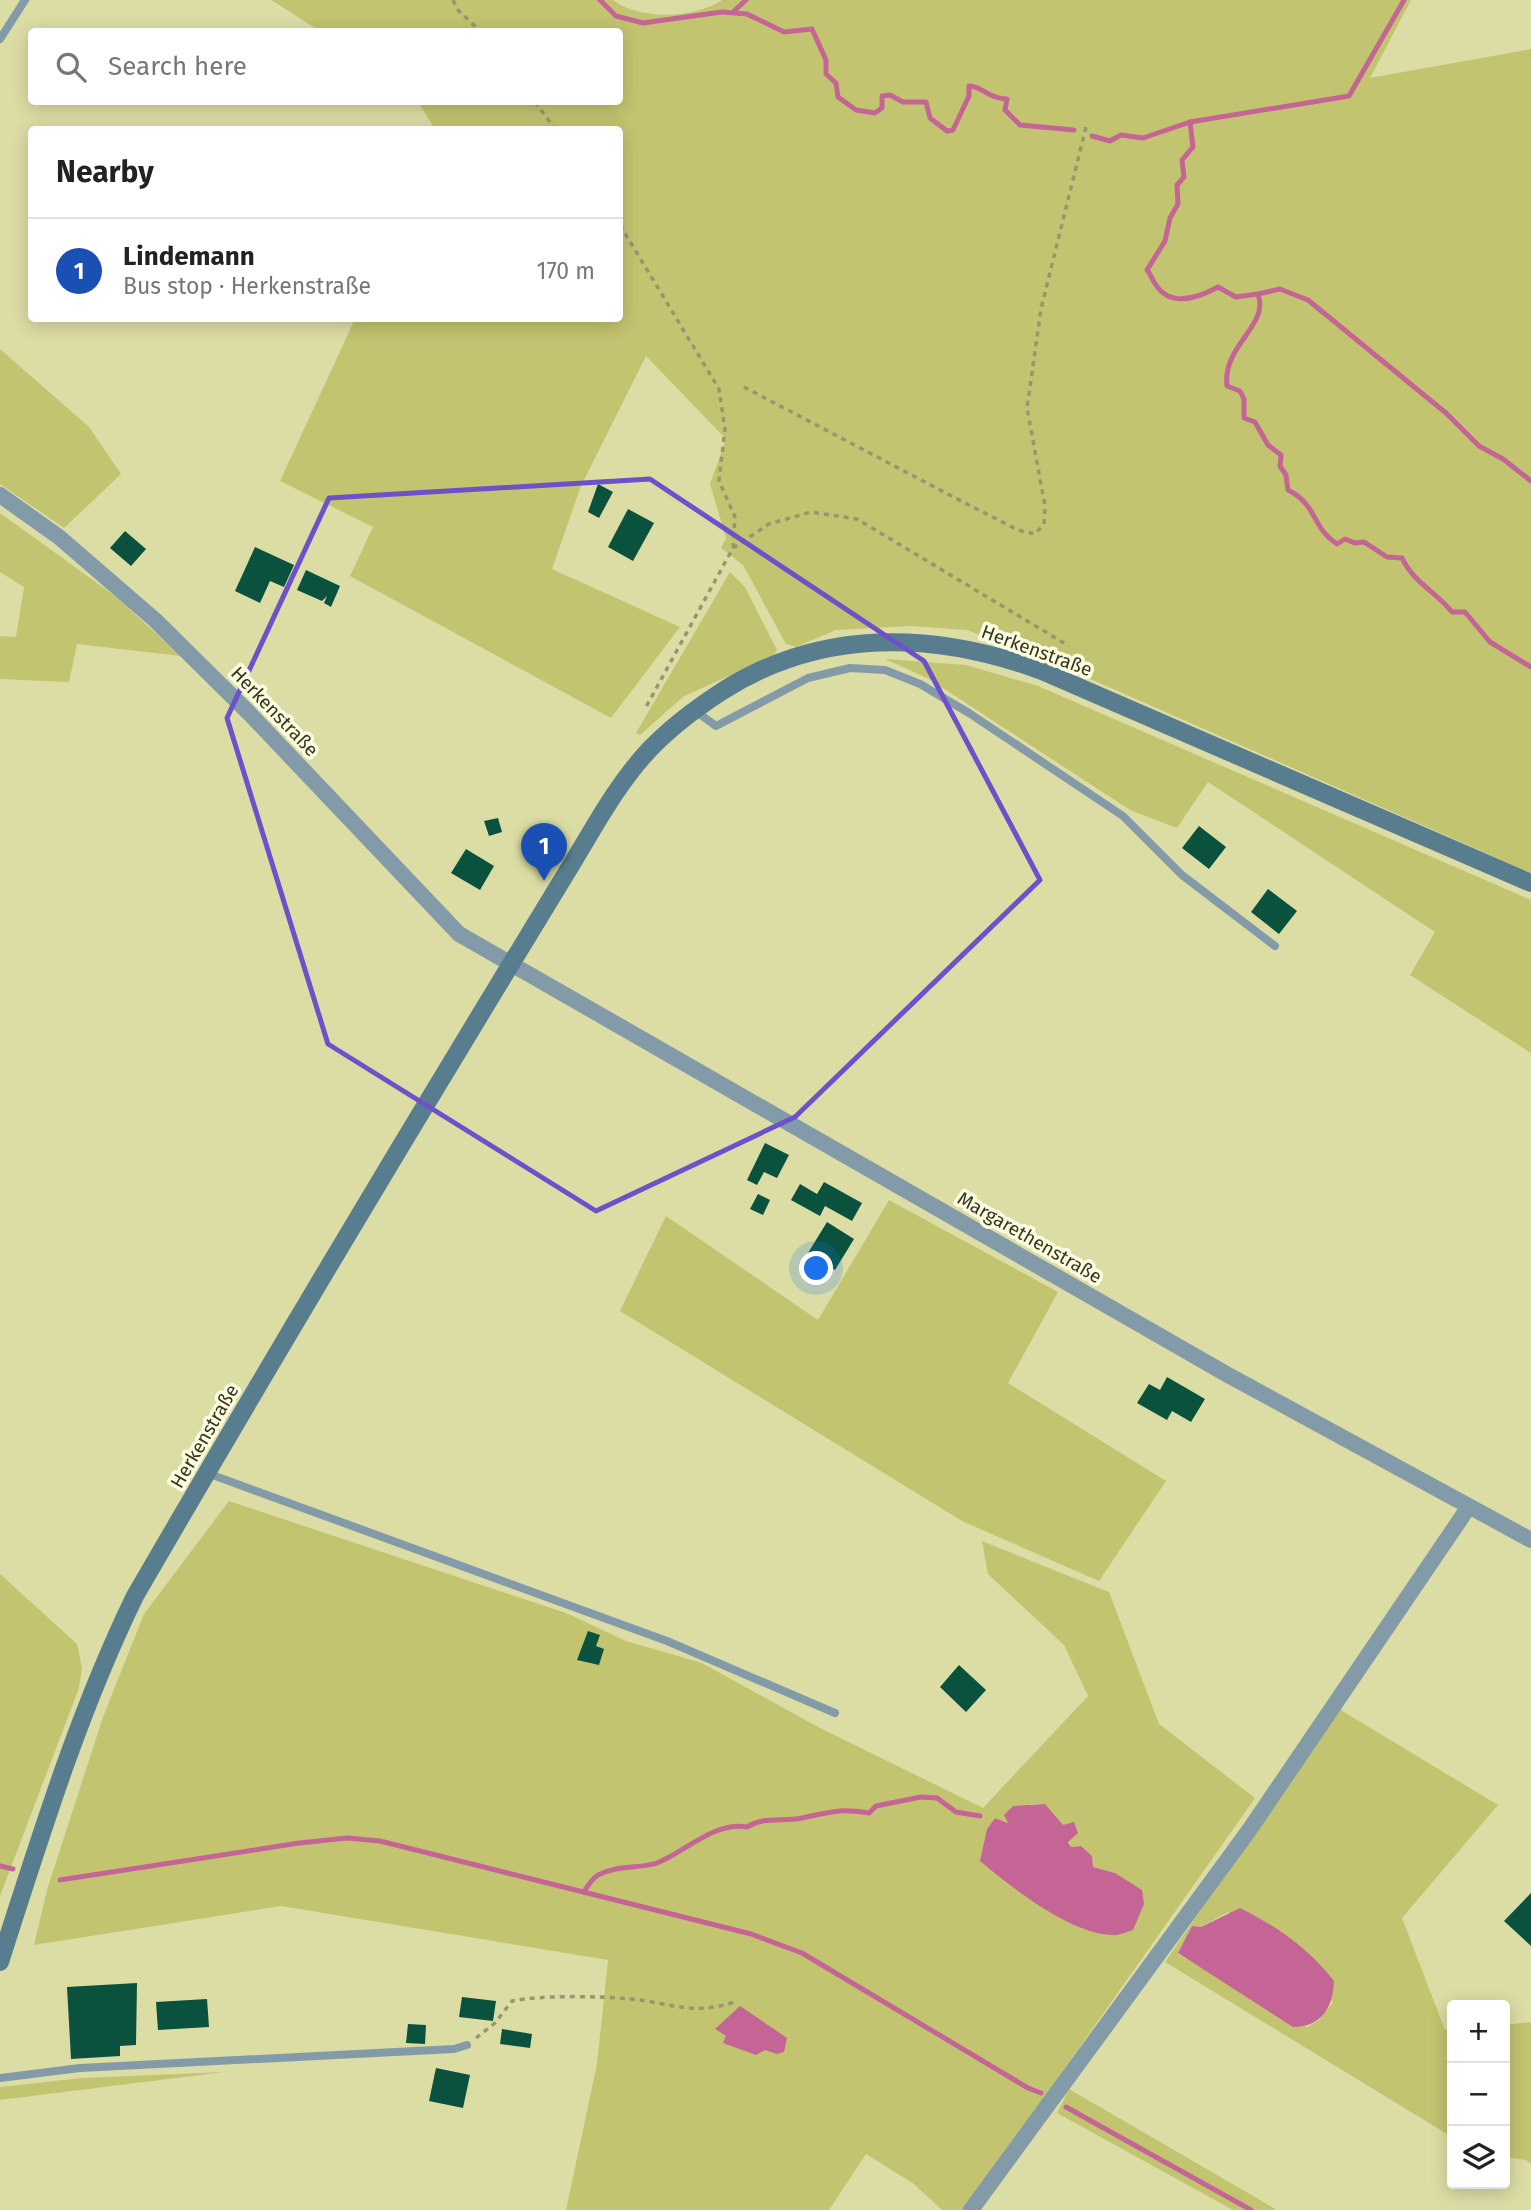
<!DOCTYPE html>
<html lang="en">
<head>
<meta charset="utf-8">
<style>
	body { margin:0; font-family:"Fira Sans",sans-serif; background:#f6f6f6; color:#222 }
	.controls { position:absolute; right:21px; bottom:21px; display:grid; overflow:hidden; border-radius:7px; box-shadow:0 4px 18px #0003 }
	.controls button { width:63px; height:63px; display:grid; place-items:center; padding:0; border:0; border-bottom:2px solid #e0e0e0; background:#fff; color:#222; font:35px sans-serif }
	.you { position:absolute; left:817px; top:1269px; width:24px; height:24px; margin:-18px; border:5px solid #fff; border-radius:50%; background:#1a73e8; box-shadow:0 0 0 10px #1a73e833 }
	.badge { display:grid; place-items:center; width:46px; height:46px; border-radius:50%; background:#db2777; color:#fff; font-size:23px; font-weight:700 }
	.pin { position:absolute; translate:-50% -58px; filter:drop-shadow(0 2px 4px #0008) }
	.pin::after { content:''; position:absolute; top:37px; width:24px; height:21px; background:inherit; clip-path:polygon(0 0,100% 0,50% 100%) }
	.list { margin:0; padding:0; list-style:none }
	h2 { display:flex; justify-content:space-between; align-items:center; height:91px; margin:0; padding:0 28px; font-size:30px }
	h2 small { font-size:23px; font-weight:400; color:#767676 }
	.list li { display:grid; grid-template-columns:46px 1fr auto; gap:21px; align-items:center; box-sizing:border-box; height:105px; padding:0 28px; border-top:2px solid #e0e0e0 }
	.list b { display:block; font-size:26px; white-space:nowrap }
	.list p { margin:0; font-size:23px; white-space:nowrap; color:#767676 }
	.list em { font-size:23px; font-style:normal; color:#767676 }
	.icon { flex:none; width:38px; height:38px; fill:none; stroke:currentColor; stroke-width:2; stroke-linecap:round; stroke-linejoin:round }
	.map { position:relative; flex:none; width:1531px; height:2210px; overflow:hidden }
	.search { position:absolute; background:#fff; box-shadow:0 4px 18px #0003; left:28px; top:28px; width:595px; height:77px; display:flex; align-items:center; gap:18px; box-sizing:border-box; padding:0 24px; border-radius:7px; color:#767676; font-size:26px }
	.panel { position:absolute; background:#fff; box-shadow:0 4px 18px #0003; left:28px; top:126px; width:595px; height:196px; border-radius:7px }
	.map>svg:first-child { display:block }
	.green { fill:#c3c470; fill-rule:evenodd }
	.water { fill:#c46596 }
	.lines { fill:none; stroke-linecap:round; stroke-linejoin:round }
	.stream { stroke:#c46596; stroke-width:5 }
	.building { fill:#0a513e }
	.path { stroke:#96976d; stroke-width:3.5; stroke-dasharray:5 5; stroke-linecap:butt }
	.lane { stroke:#839ba8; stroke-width:8 }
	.street { stroke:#839ba8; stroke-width:16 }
	.secondary { stroke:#587d8f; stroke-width:18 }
	.marked { fill:none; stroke:#6c51ca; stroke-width:5; stroke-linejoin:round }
	.labels { text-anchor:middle; stroke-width:7; stroke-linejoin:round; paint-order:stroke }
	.street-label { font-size:19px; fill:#363720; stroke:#fbfce0 }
</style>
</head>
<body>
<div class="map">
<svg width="1531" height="2210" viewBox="0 0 1531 2210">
	<rect width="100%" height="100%" fill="#dcdda5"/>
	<!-- green -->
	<g class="green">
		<path d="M271 0H613C639 20 694 19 722 0H1411L1370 78 1531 49V873L1045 659 967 630 911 626 836 630 796 647 786 644 743 565 721 548 726 538 710 484 726 439 646 356 581 486 552 569 680 627 611 718 350 576 373 527 280 481 355 319 620 318V130L435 129 418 102H620V32L320 31Z"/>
		<path d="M0 349 89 427 121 474 64 528 0 484Z"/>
		<path d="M0 513 115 596 181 656 77 644 69 682 0 679V636L16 637 24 587 0 572Z"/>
		<path d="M730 572 745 587 777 650 772 657 684 696 640 735 636 733Z"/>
		<path d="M885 659 966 665 1038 686 1531 900V1053L1410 975 1435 932 1208 782 1177 828 1130 810 929 679Z"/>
		<path d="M889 1200 1058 1292 1008 1383 1166 1481 1099 1581 962 1521 620 1311 666 1216 818 1320Z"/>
		<path d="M229 1501 566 1613 626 1641 702 1663 820 1728 983 1808 1088 1696 1064 1645 988 1574 982 1541 1109 1592 1159 1724 1255 1798 965 2210H942L914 2184 866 2154 829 2210H566L597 2064 608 1960 281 1906 34 1945 47 1890 103 1717 144 1614ZM1030 1804H1044L1063 1825 1071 1847 1081 1846 1092 1856 1093 1867 1115 1873 1078 1927 986 1841 987 1829 995 1818 1009 1823Z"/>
		<path d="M0 1574 77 1644 82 1668 79 1688 0 1896Z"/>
		<path d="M1339 1709 1498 1805 1402 1918 1445 2030 1452 2029V2137L1165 1962ZM1228 1912 1333 2002 1319 2020 1307 2027 1178 1954 1192 1926 1201 1927Z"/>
		<path d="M1531 2022V2164L1526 2160 1505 2157V2025Z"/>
		<path d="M224 2072 0 2100V2087L82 2078Z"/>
		<path d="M1069 2089 1277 2210H1233L1057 2113Z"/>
	</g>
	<!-- water -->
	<g class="water">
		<path d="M1045 1804 1063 1825 1074 1822 1078 1833 1068 1842 1071 1847 1081 1846 1092 1856 1093 1867 1115 1873 1142 1890 1144 1904 1133 1930C1126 1932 1118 1936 1112 1935 1070 1934 1011 1887 980 1861L987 1829 995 1818 1008 1823 1004 1815 1013 1806Z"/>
		<path d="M1240 1908C1278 1927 1308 1948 1334 1981 1333 2007 1322 2027 1293 2027L1178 1953 1192 1926 1201 1927Z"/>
		<path d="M740 2006 787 2038 784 2052 777 2054 765 2050 756 2055 723 2043 726 2036 715 2029Z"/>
	</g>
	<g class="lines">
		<!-- stream -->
		<g class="stream">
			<path d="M600 0 616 16 643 23 722 12 747 14 784 32 812 29 826 60V74L836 83 838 97 856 110 875 113 882 108V96L890 95 903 102H926L930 118 947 131 953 130 969 96V86C985 87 986 98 1007 99L1005 110 1020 125 1074 130"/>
			<path d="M733 12 746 0"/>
			<path d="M1190 122 1349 96 1404 0"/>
			<path d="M1092 136 1110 141 1121 135 1143 138 1190 122 1193 147 1182 160 1184 177 1177 185 1178 204 1170 218 1165 241 1147 270C1151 274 1152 280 1156 285 1171 308 1198 298 1218 287L1236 297 1258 294C1270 326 1222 345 1227 386L1240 391 1244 399V418L1255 422 1268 445 1281 455 1280 466 1286 475 1288 490C1318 505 1311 527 1337 544L1345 539 1355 543 1364 542 1387 557 1402 558C1414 583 1435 591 1452 612H1465L1490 642 1531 667"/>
			<path d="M1258 294 1280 289 1308 300 1446 413 1479 446 1503 459 1531 481"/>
			<path d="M0 1866 13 1869"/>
			<path d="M60 1880 299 1843 347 1838 380 1841 751 1934 802 1953 1028 2088 1041 2093"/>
			<path d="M584 1892C588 1885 592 1879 598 1875 621 1864 639 1869 657 1863 685 1852 715 1821 747 1827 765 1816 781 1822 802 1818 832 1812 837 1808 869 1813L876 1806 921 1797 937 1798 956 1812 980 1816"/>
			<path d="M1066 2107 1251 2210"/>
		</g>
	</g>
	<!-- building -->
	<g class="building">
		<path d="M598 484 613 492 599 518 588 512Z"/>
		<path d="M628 509 654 523 633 561 608 547Z"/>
		<path d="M125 531 146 549 131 566 110 548Z"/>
		<path d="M255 547 294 565 284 587 270 581 260 603 235 591Z"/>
		<path d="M306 570 340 586 331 607 324 603 327 596 322 601 297 590Z"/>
		<path d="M498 818 502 832 489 836 484 821Z"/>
		<path d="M1199 826 1226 847 1209 869 1182 848Z"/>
		<path d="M466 849 494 866 480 890 451 873Z"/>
		<path d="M1268 889 1297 911 1279 934 1251 912Z"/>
		<path d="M765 1143 789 1155 777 1178 764 1172 757 1185 747 1180Z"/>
		<path d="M824 1182 862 1203 852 1221 825 1206 820 1216 791 1200 800 1184 817 1194Z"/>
		<path d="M758 1194 770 1200 763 1215 750 1209Z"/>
		<path d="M827 1222 854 1239 835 1270 808 1253Z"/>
		<path d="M1167 1377 1205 1399 1191 1422 1172 1411 1167 1420 1137 1403 1149 1384 1160 1390Z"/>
		<path d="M588 1631 600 1635 596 1646 604 1649 599 1665 577 1660Z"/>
		<path d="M959 1665 986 1690 966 1712 940 1687Z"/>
		<path d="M1531 1893V1946L1504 1921Z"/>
		<path d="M137 1983 136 2045 120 2046V2056L71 2059 67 1987Z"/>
		<path d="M462 1997 496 2001 493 2021 459 2017Z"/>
		<path d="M207 1999 209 2027 158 2030 156 2002Z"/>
		<path d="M408 2024 426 2025 425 2044 406 2043Z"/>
		<path d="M502 2029 532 2034 530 2048 500 2044Z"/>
		<path d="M436 2068 470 2075 463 2108 429 2101Z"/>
	</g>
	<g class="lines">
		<!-- path -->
		<g class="path">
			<path d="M453 0 458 10 481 32"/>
			<path d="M535 102 556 130"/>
			<path d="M620 225 719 389 725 429 719 481 735 517 733 548 646 707"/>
			<path d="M744 387 963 502 1018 530 1035 534 1044 524 1045 506 1027 408 1041 309 1087 123"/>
			<path d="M733 548 769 524 811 512 857 519 1069 646"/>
			<path d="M476 2038 495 2023 512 2001C542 1995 598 1996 630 1999 673 2003 690 2016 735 2002"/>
		</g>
		<!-- lane -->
		<g class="lane">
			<path d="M0 39 25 0"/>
			<path d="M694 710 716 726 808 678 850 668 885 670 920 684 969 713 1123 816 1182 875 1275 946"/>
			<path d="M207 1473 667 1641 835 1713"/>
			<path d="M0 2078 80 2068 454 2049 467 2045"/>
		</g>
		<!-- street -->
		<g class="street">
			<path d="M0 495 59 537 155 620 250 714 459 934 1228 1375 1531 1540"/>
			<path d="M971 2210 1250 1829 1468 1508"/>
		</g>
		<!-- secondary -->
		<path class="secondary" d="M0 1962C40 1838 78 1713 135 1596 247 1403 361 1211 477 1020 509 968 541 915 573 862 596 824 618 783 649 750 670 728 695 709 721 692 820 628 934 631 1042 671L1531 883"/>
	</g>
	<!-- marked area -->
	<path class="marked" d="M650 479 924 661 1040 880 795 1117 596 1211 328 1044 227 718 329 498Z"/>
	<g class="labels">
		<!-- street labels -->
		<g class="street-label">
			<text transform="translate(1037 650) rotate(20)" y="7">Herkenstraße</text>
			<text transform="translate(275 711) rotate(46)" y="7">Herkenstraße</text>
			<text transform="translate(1030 1237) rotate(30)" y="7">Margarethenstraße</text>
			<text transform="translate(204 1436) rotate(-60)" y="7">Herkenstraße</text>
		</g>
	</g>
</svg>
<div class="controls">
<button>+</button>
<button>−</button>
<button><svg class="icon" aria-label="layers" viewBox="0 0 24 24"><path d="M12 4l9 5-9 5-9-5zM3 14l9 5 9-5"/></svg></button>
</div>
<div class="you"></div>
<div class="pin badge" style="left:544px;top:881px;background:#1a4fb4">1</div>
<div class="search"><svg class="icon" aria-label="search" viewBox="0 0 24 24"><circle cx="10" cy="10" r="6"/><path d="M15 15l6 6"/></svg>Search here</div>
<section class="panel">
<h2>Nearby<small></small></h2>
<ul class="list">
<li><span class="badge" style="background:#1a4fb4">1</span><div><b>Lindemann</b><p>Bus stop · Herkenstraße</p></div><em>170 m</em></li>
</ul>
</section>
</div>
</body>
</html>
